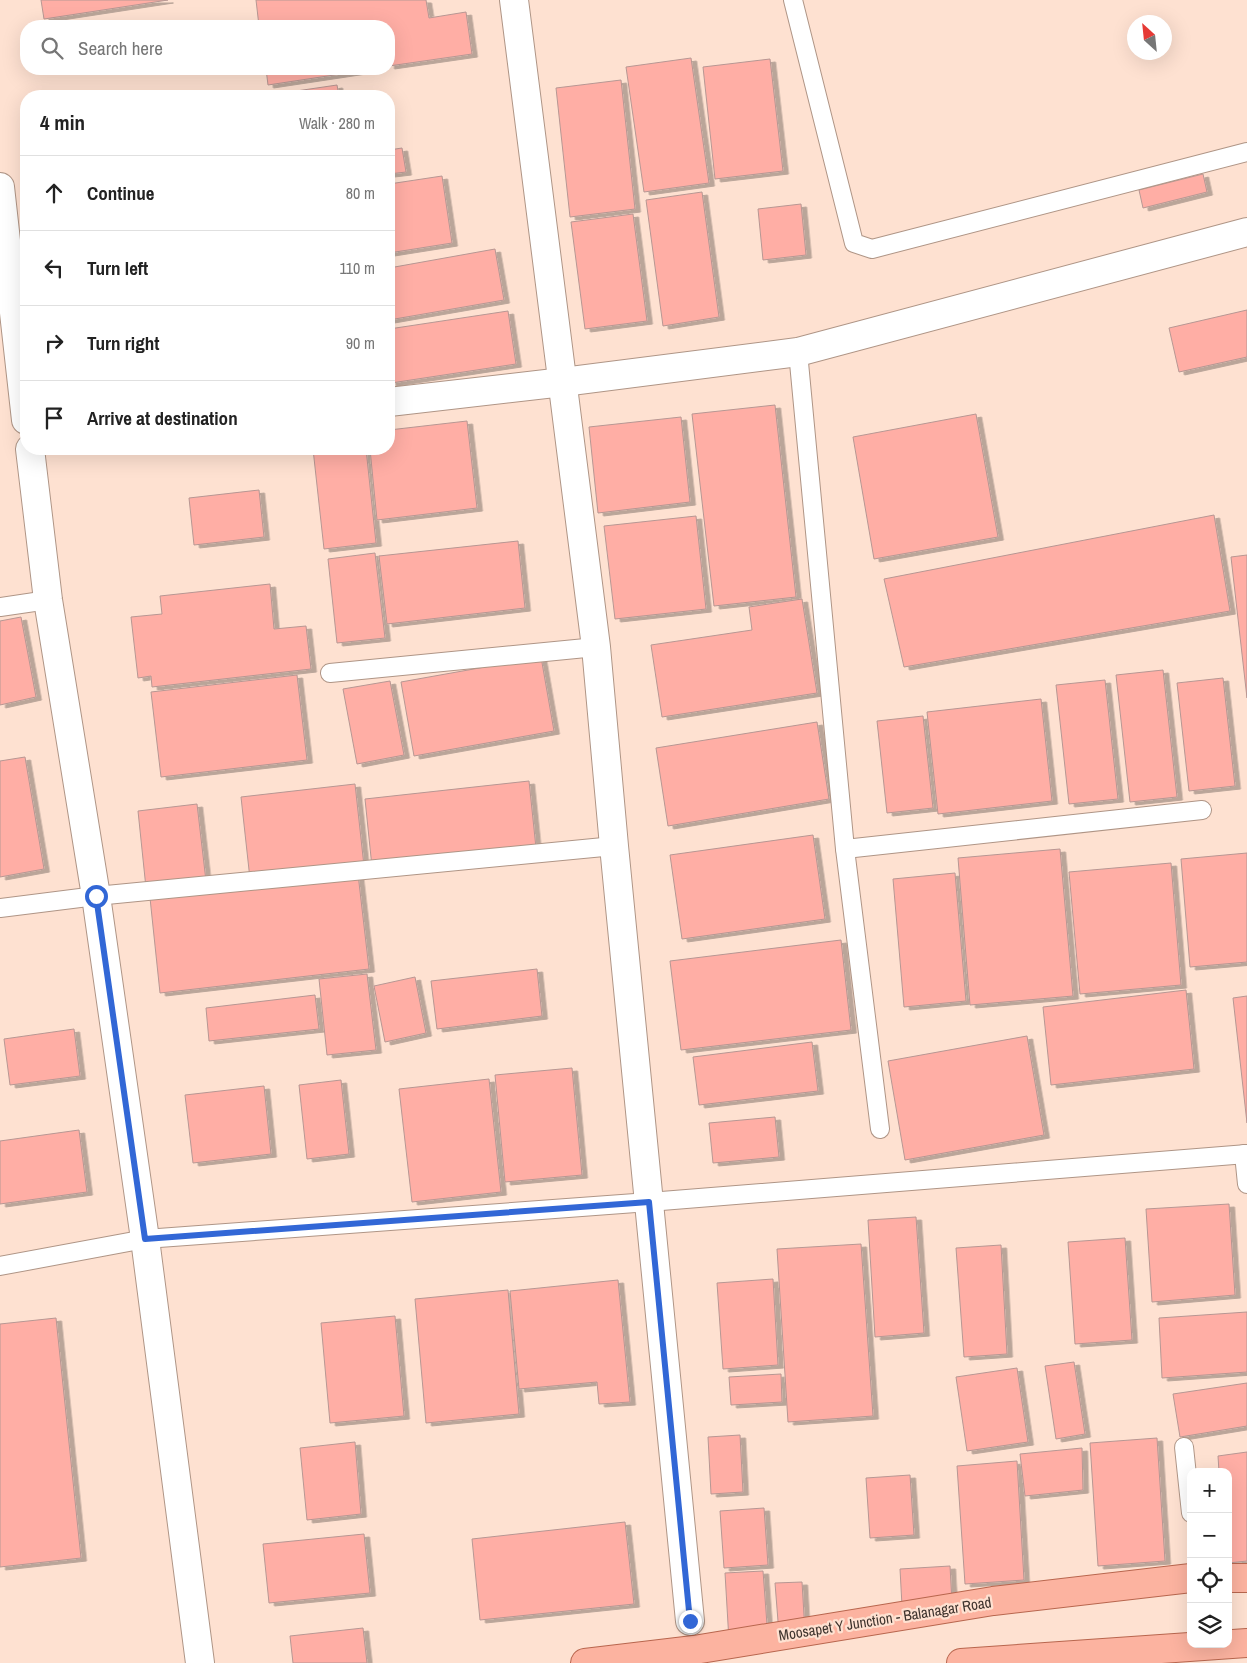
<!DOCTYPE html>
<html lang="en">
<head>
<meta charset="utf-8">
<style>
	body { margin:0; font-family:"Archivo Narrow",sans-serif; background:#f6f6f6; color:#222 }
	.controls { position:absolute; right:15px; bottom:15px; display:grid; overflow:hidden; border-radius:10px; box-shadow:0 5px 20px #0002 }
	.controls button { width:45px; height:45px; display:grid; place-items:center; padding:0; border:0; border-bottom:1px solid #e0e0e0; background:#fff; color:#222; font:25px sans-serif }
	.compass { position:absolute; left:1127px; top:15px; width:45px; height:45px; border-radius:50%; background:#fff; box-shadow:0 5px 20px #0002; rotate:333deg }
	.stop { position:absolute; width:15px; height:15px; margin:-11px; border:4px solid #3267d6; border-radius:50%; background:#fff }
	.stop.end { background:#3267d6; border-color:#fff; box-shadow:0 1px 5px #0008 }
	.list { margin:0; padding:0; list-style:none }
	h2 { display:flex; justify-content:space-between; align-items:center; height:65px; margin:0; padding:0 20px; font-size:21px }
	h2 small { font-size:16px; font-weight:400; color:#767676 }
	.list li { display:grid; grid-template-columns:32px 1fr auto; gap:15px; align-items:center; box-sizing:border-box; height:75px; padding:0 20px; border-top:1px solid #e0e0e0 }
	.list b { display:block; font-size:19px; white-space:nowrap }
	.list em { font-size:16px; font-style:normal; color:#767676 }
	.icon { flex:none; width:28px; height:28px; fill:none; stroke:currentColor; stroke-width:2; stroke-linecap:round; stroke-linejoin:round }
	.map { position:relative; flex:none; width:1247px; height:1663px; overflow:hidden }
	.search { position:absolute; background:#fff; box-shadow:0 5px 20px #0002; left:20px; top:20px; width:375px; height:55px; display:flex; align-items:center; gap:12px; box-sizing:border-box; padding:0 18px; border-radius:20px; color:#767676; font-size:19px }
	.panel { position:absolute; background:#fff; box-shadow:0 5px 20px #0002; left:20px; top:90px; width:375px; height:365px; border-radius:20px }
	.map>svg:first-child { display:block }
	.building { fill:#ffaea5; stroke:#b79793; filter:url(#shadow) }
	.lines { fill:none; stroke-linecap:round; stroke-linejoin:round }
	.lane-casing { stroke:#af9586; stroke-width:20 }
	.street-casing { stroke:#af9586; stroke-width:30 }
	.primary-casing { stroke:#b8664e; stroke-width:30 }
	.lane { stroke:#fff; stroke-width:18 }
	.street { stroke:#fff; stroke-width:28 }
	.primary { stroke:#fcb3a0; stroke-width:28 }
	.route { stroke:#3267d6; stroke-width:6 }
	.labels { text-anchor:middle; stroke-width:4.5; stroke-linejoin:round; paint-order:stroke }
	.street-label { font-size:15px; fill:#3e332d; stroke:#fee1d1 }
</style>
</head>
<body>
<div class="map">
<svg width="1247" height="1663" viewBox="0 0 1247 1663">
	<defs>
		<filter id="shadow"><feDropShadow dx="5.5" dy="3" stdDeviation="0" flood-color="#0004"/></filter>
	</defs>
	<rect width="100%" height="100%" fill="#fee1d1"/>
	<!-- building -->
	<g class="building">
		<path d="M41 0H168L44 19Z"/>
		<path d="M256 0H426L429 18 466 12 472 54 389 66V26H259Z"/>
		<path d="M691 58 709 183 644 192 626 67Z"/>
		<path d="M770 59 783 171 715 179 703 67Z"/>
		<path d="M266 69H374L268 85Z"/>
		<path d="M621 80 635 209 570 217 556 88Z"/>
		<path d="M337 85 339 96H276V94Z"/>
		<path d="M402 148 406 172 389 174V150Z"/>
		<path d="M1203 174 1207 192 1143 208 1139 190Z"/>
		<path d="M442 176 452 243 389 253V184Z"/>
		<path d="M702 192 719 317 663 326 646 200Z"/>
		<path d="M801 204 806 255 763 260 758 209Z"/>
		<path d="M633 214 647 321 585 329 571 222Z"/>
		<path d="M495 249 504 300 389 320V268Z"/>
		<path d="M1247 310V357L1179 372 1169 328Z"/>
		<path d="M508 311 516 364 391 383 389 371V329Z"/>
		<path d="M775 405 796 597 714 606 692 414Z"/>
		<path d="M976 414 998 537 874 559 853 437Z"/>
		<path d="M681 417 690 502 598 513 589 427Z"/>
		<path d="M467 421 477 508 377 520 370 449H389V430Z"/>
		<path d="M313 449H366L376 543 324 549Z"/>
		<path d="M259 490 264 537 194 545 189 498Z"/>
		<path d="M1214 515 1230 611 904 667 884 579Z"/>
		<path d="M696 516 706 609 615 619 604 526Z"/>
		<path d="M518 541 525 608 387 624 379 556Z"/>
		<path d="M375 553 385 638 337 643 328 559Z"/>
		<path d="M1247 555V698L1231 557Z"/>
		<path d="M270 584 274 629 306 626 311 669 152 687 151 676 138 678 131 617 162 614 160 596Z"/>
		<path d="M802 599 817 693 662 717 651 645 752 630 749 607Z"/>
		<path d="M21 617 36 697 0 705V621Z"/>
		<path d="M541 657 554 731 414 756 401 682Z"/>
		<path d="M1163 670 1177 797 1130 802 1116 675Z"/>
		<path d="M297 675 307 760 161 777 151 692Z"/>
		<path d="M1223 678 1235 786 1189 791 1177 683Z"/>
		<path d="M1105 680 1118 799 1069 804 1056 685Z"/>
		<path d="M390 681 404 755 357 764 343 689Z"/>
		<path d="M1041 699 1052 801 938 814 927 712Z"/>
		<path d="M923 716 933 808 887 813 877 721Z"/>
		<path d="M817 722 829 799 668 826 656 748Z"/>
		<path d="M25 757 44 869 0 877V761Z"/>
		<path d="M529 781 536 848 372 867 365 799Z"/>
		<path d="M355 784 364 866 250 879 241 797Z"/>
		<path d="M197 804 206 881 146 888 138 811Z"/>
		<path d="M813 835 825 919 682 939 670 855Z"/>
		<path d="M1060 849 1073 996 970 1005 958 858Z"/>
		<path d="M1247 853V962L1190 967 1181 859Z"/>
		<path d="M1171 863 1181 985 1080 994 1069 872Z"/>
		<path d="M955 873 966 1001 904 1007 893 879Z"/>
		<path d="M358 874 369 969 160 993 150 898Z"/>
		<path d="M841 940 851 1030 681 1050 670 961Z"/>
		<path d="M537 969 542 1016 437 1029 431 981Z"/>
		<path d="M367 974 376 1050 327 1055 319 979Z"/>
		<path d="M415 977 426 1033 385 1042 374 986Z"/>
		<path d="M1186 990 1194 1069 1051 1085 1043 1007Z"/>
		<path d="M315 995 319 1029 209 1041 206 1008Z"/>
		<path d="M1247 996V1123L1233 998Z"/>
		<path d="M74 1029 80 1076 10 1085 4 1039Z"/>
		<path d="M1027 1036 1044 1135 905 1160 888 1061Z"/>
		<path d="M812 1042 818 1091 699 1105 693 1057Z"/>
		<path d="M572 1068 582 1175 505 1182 495 1075Z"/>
		<path d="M489 1079 501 1192 412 1202 399 1089Z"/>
		<path d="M341 1080 349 1154 307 1159 299 1085Z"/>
		<path d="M264 1086 271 1154 193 1163 185 1095Z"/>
		<path d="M775 1117 779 1157 713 1163 709 1123Z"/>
		<path d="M79 1130 87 1192 0 1204V1141Z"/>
		<path d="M1229 1204 1235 1295 1152 1302 1146 1209Z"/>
		<path d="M916 1217 924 1333 875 1337 868 1220Z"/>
		<path d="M1125 1238 1132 1340 1075 1344 1068 1242Z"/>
		<path d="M861 1244 873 1416 788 1422 777 1249Z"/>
		<path d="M1001 1245 1007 1354 964 1357 956 1248Z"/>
		<path d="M773 1279 778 1365 723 1369 717 1283Z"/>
		<path d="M618 1280 630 1402 599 1404 597 1382 519 1389 510 1291Z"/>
		<path d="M508 1290 519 1414 426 1423 415 1299Z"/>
		<path d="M1247 1312V1372L1162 1378 1159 1318Z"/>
		<path d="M395 1316 404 1416 330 1423 321 1323Z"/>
		<path d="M56 1318 81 1558 0 1567V1324Z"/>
		<path d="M1074 1362 1085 1434 1056 1439 1045 1366Z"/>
		<path d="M1017 1368 1028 1442 967 1451 956 1377Z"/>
		<path d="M781 1374 782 1402 731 1405 729 1377Z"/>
		<path d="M1247 1383V1426L1180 1437 1173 1394Z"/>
		<path d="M740 1435 743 1492 711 1494 708 1437Z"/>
		<path d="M1157 1438 1165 1561 1098 1566 1090 1443Z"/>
		<path d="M355 1442 361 1514 307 1520 300 1448Z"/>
		<path d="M1082 1448 1083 1490 1025 1496 1020 1454Z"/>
		<path d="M1247 1452V1561L1228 1563V1472H1219L1218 1456Z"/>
		<path d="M1017 1461 1024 1580 965 1584 957 1466Z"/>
		<path d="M910 1475 914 1535 870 1538 866 1478Z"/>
		<path d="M764 1508 768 1565 724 1568 720 1511Z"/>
		<path d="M625 1522 634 1604 480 1620 472 1539Z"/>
		<path d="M364 1534 370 1593 269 1603 263 1544Z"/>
		<path d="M950 1566 952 1602 902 1606 900 1569Z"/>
		<path d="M763 1571 768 1638 729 1641 725 1573Z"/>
		<path d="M802 1582 805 1632 779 1634 775 1583Z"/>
		<path d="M363 1628 367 1663H293L290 1636Z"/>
	</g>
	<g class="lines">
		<defs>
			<g id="lane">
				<path d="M793 0 854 243 872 249 1247 152"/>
				<path d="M798 352 845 849 1202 810"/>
				<path d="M0 607 48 600"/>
				<path d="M330 673 596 647"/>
				<path d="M845 849 880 1129"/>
				<path d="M0 908 96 896 614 846"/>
				<path d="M1244 1154 1247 1184"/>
				<path d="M0 1266 145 1239 649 1202 1247 1154"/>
				<path d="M1184 1447 1191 1513"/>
			</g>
			<g id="street">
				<path d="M514 0 596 647 614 846 690 1621"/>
				<path d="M0 187 26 420"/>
				<path d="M389 402 563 382 798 352 1247 232"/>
				<path d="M30 449 48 600 96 896 145 1239 200 1663"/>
			</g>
			<g id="primary">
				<path d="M1228 1578H1247"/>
				<path d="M585 1663 694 1650 993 1601 1191 1578"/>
				<path d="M961 1663 1247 1643"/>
			</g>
		</defs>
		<!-- lane casing -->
		<use href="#lane" class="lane-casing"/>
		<!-- street casing -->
		<use href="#street" class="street-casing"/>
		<!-- primary casing -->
		<use href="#primary" class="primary-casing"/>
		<!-- lane -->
		<use href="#lane" class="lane"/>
		<!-- street -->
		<use href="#street" class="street"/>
		<!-- primary -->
		<use href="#primary" class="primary"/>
	</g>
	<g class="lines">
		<!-- route -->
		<path class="route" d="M96 896 145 1239 649 1202 690 1621"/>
	</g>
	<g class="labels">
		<!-- street labels -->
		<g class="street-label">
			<text transform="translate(885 1619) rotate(-9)" y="5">Moosapet Y Junction - Balanagar Road</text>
		</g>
	</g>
</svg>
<div class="controls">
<button>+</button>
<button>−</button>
<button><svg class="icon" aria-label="locate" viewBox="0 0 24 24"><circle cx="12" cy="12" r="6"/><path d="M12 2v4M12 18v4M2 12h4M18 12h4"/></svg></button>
<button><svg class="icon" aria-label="layers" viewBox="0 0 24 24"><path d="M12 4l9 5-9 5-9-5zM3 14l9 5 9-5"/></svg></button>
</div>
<svg class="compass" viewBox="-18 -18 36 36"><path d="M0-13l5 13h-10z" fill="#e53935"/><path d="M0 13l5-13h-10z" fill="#767676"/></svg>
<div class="stop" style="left:96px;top:896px"></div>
<div class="stop end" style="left:690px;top:1621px"></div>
<div class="search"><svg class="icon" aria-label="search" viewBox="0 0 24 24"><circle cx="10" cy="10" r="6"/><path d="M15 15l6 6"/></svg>Search here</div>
<section class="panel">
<h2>4 min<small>Walk · 280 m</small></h2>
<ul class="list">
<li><svg class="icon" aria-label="ahead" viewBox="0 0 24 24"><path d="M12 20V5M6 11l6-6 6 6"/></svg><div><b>Continue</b></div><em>80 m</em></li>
<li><svg class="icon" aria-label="left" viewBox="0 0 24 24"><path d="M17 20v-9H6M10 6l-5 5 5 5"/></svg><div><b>Turn left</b></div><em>110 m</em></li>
<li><svg class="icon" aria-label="right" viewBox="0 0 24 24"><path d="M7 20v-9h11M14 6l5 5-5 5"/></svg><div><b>Turn right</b></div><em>90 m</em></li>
<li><svg class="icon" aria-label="arrive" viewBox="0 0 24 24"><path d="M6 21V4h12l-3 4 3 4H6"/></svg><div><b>Arrive at destination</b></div></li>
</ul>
</section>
</div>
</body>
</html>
